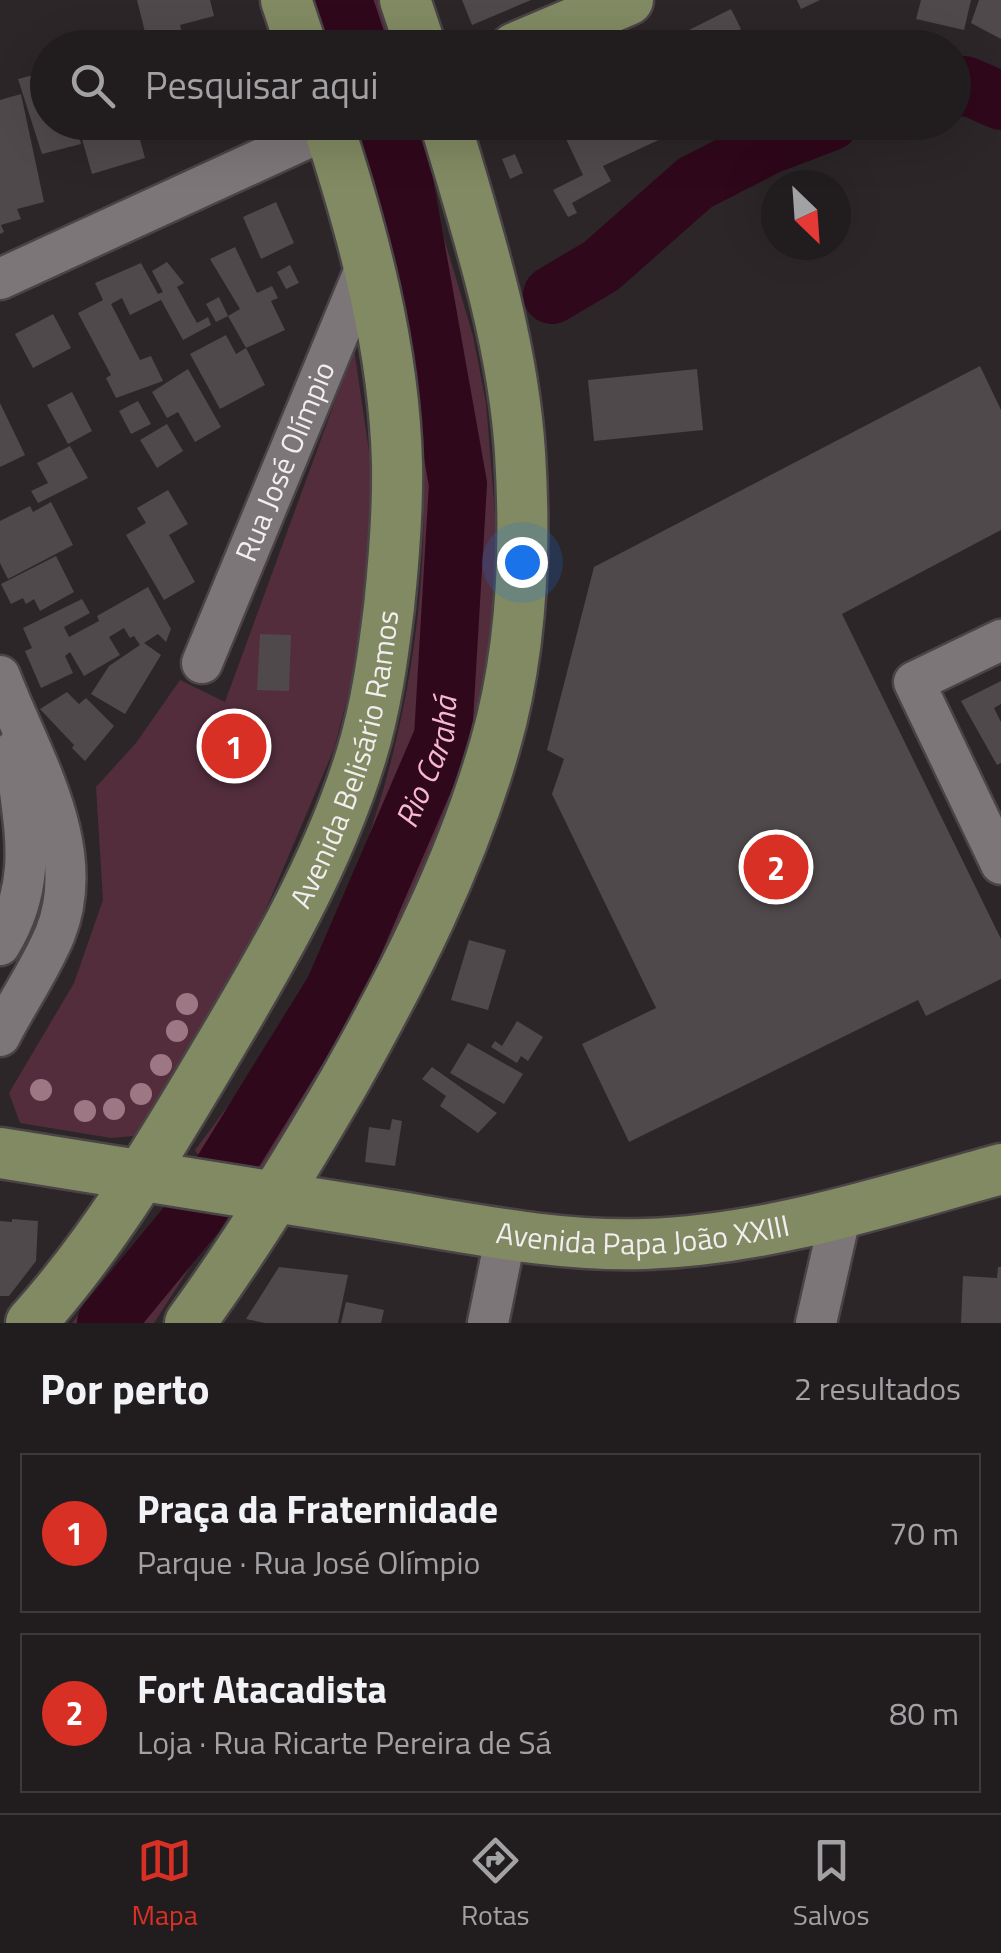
<!DOCTYPE html>
<html lang="pt">
<head>
<meta charset="utf-8">
<style>
	body { margin:0; font-family:"Titillium Web",sans-serif; background:#2d292b; color:#f1f3f6 }
	.compass { position:absolute; left:761px; top:170px; width:90px; height:90px; border-radius:50%; background:#211c1e; box-shadow:0 10px 40px #0002; rotate:155deg }
	.you { position:absolute; left:522px; top:562px; width:35px; height:35px; margin:-25px; border:8px solid #fff; border-radius:50%; background:#1a73e8; box-shadow:0 0 0 15px #1a73e833 }
	.badge { display:grid; place-items:center; width:65px; height:65px; border-radius:50%; background:#d93025; color:#fff; font-size:32px; font-weight:700 }
	.pin { position:absolute; translate:-50% -50%; border:5px solid #fff; box-shadow:0 2px 10px #0006 }
	.list { margin:0; padding:0; list-style:none }
	h2 { display:flex; justify-content:space-between; align-items:center; height:130px; margin:0; padding:0 40px; font-size:42px }
	h2 small { font-size:32px; font-weight:400; color:#a2a1a4 }
	.list li { display:grid; grid-template-columns:65px 1fr auto; gap:30px; align-items:center; box-sizing:border-box; height:160px; margin:0 20px 20px; padding:0 20px; border:2px solid #3e3a3c; border-radius:0px }
	.list b { display:block; font-size:38px; white-space:nowrap }
	.list p { margin:0; font-size:32px; white-space:nowrap; color:#a2a1a4 }
	.list em { font-size:32px; font-style:normal; color:#a2a1a4 }
	.icon { flex:none; width:55px; height:55px; fill:none; stroke:currentColor; stroke-width:2; stroke-linecap:round; stroke-linejoin:round }
	.map { position:relative; flex:none; width:1001px; height:1323px; overflow:hidden }
	.search { position:absolute; background:#211c1e; box-shadow:0 10px 40px #0002; left:30px; right:30px; top:30px; height:110px; display:flex; align-items:center; gap:25px; box-sizing:border-box; padding:0 35px; border-radius:55px; color:#a2a1a4; font-size:38px }
	.sheet { height:490px; background:#211c1e }
	nav { display:flex; justify-content:space-around; align-items:center; box-sizing:border-box; height:140px; border-top:2px solid #3e3a3c; background:#211c1e; font-size:28px; color:#a2a1a4 }
	nav a { display:grid; justify-items:center; gap:5px }
	nav .on { color:#d93025 }
	.map>svg:first-child { display:block }
	.green { fill:#532d3c }
	.lines { fill:none; stroke-linecap:round; stroke-linejoin:round }
	.river { stroke:#30081b; stroke-width:58 }
	.building { fill:#50494b }
	.minor-casing { stroke:#4a4446; stroke-width:45 }
	.major-casing { stroke:#4a4446; stroke-width:55 }
	.minor { stroke:#7d7678; stroke-width:40 }
	.major { stroke:#818a62; stroke-width:50 }
	.tree { fill:#9d7784 }
	.labels { text-anchor:middle; stroke-width:10; stroke-linejoin:round; paint-order:stroke }
	.street-label { font-size:30px; fill:#f2edef; stroke:#2c2628 }
	.water-label { font-size:32px; font-style:italic; fill:#f8b8cf; stroke:#2c2628 }
</style>
</head>
<body>
<div class="map">
<svg width="1001" height="1323" viewBox="0 0 1001 1323">
	<rect width="100%" height="100%" fill="#2c2628"/>
	<!-- green -->
	<g class="green">
		<path d="M304 0H382L398 47H320Z"/>
		<path d="M411 126 473 336 486 403 497 538 495 606 487 674 475 741 409 935 262 1174 204 1164 195 1150C235 1098 272 1044 304 986 408 791 448 556 409 338 398 273 377 211 357 148Z"/>
		<path d="M354 349 377 506 364 635 334 749 257 930 145 1135 111 1138 20 1123 9 1093 74 983 103 900 96 787 136 743 180 680 225 702Z"/>
		<path d="M139 1241 199 1253 154 1323H72Z"/>
	</g>
	<g class="lines">
		<!-- river -->
		<g class="river">
			<path d="M343 0 359 48"/>
			<path d="M954 89 965 85 1001 101"/>
			<path d="M552 295 601 266 695 183 767 146 830 122"/>
			<path id="s1" d="M106 1323 195 1215 334 990 443 737 458 484 403 175 385 122"/>
		</g>
	</g>
	<!-- building -->
	<g class="building">
		<path d="M137 0H210L214 16 180 25 182 33 173 35 176 48H139L148 44Z"/>
		<path d="M462 0H531L472 25Z"/>
		<path d="M797 0H820L801 9Z"/>
		<path d="M921 0H971L964 30 916 19Z"/>
		<path d="M979 0H1001V39L971 23Z"/>
		<path d="M731 9 741 29 704 48H693L685 32Z"/>
		<path d="M48 71V122H75L81 144 42 154 18 79Z"/>
		<path d="M21 94 44 202 17 209 21 219 1 225 4 232 0 234V100Z"/>
		<path d="M83 122H135L145 158 92 174 80 132 85 130Z"/>
		<path d="M558 122H657L665 137 603 166 611 181 572 203 577 213 568 217 553 190 583 175Z"/>
		<path d="M515 154 523 173 510 179 502 159Z"/>
		<path d="M276 202 294 243 261 259 243 217Z"/>
		<path d="M235 247 257 293 272 286 278 298 271 301 285 330 246 348 228 316 216 322 206 304 219 297 228 316 240 309 210 259Z"/>
		<path d="M167 262 184 283 177 287 197 323 208 317 211 325 183 340 161 300 130 315 122 298 111 304 140 360 151 356 163 381 116 398 106 378 111 375 78 313 103 300 95 283 141 263 158 294 163 292 152 271Z"/>
		<path d="M290 265 299 283 286 289 277 272Z"/>
		<path d="M53 314 71 348 33 368 15 334Z"/>
		<path d="M226 335 236 354 246 348 265 385 220 409 190 354Z"/>
		<path d="M980 366 1001 410V530L842 614 1001 939V979L926 1016 918 1000 629 1142 582 1044 656 1008 552 794 564 759 547 750 594 567Z"/>
		<path d="M188 369 221 427 195 442 178 412 167 418 152 392Z"/>
		<path d="M697 369 703 430 594 441 588 380Z"/>
		<path d="M72 392 92 431 68 444 47 405Z"/>
		<path d="M138 401 151 424 131 434 119 411Z"/>
		<path d="M0 403 25 455 0 467Z"/>
		<path d="M167 424 183 451 157 468 140 440Z"/>
		<path d="M70 446 88 478 38 503 31 491 48 483 37 463Z"/>
		<path d="M168 490 188 524 169 535 195 582 164 600 126 535 146 523 137 508Z"/>
		<path d="M51 502 73 545 8 579 0 563V521L30 506 33 512Z"/>
		<path d="M56 556 74 592 40 611 34 599 26 604 23 598 11 604 1 584Z"/>
		<path d="M148 587 171 629 166 642 158 634 144 643 161 655 125 714 91 694 109 666 140 645 134 636 130 638 124 628 109 637 120 655 84 676 70 652 65 656 73 673 41 688 25 651 32 648 23 628 82 599 90 613 64 627 69 637 99 621 97 616Z"/>
		<path d="M260 634 291 635 289 691 257 690Z"/>
		<path d="M1001 681V704L994 708 1001 722V763L997 765 961 701Z"/>
		<path d="M67 692 79 704 86 698 114 726 85 761 72 748 74 745 40 709Z"/>
		<path d="M469 940 506 950 488 1010 451 1000Z"/>
		<path d="M517 1021 543 1037 528 1061 521 1056 517 1063 491 1047 495 1041 502 1046Z"/>
		<path d="M468 1043 523 1074 504 1104 450 1073Z"/>
		<path d="M432 1067 497 1113 478 1133 440 1106 446 1096 422 1079Z"/>
		<path d="M392 1119 402 1121 395 1166 365 1162 369 1127 390 1130Z"/>
		<path d="M12 1219 38 1221 36 1261 9 1296H0V1221L12 1222Z"/>
		<path d="M279 1267 348 1275 338 1323H265L246 1319Z"/>
		<path d="M998 1267H1001V1323H961L963 1276 997 1278Z"/>
		<path d="M346 1302 384 1310 381 1323H341Z"/>
	</g>
	<g class="lines">
		<defs>
			<g id="minor">
				<path d="M0 279 329 128"/>
				<path d="M1001 640 914 682 1001 864"/>
				<path id="s2" d="M202 663 368 262"/>
				<path d="M0 676C30 756 90 847 55 934 40 970 18 1001 0 1036"/>
				<path d="M0 945C41 878 22 823 15 750"/>
				<path d="M488 1323 506 1234"/>
				<path d="M816 1323 841 1213"/>
			</g>
			<g id="major">
				<path d="M286 0 302 48"/>
				<path d="M405 0 421 48"/>
				<path d="M515 48 628 0"/>
				<path id="s3" d="M0 1153C127 1173 255 1194 382 1214 469 1228 557 1247 645 1244 767 1240 885 1201 1001 1169"/>
				<path id="s4" d="M31 1323C102 1244 157 1152 211 1061 269 964 328 864 361 756 376 708 383 656 389 607 394 559 398 511 397 463 394 347 363 232 327 122"/>
				<path d="M190 1323C247 1245 296 1165 344 1082 405 974 461 864 495 745 522 652 526 549 520 453 513 341 477 230 445 122"/>
			</g>
		</defs>
		<!-- minor casing -->
		<use href="#minor" class="minor-casing"/>
		<!-- major casing -->
		<use href="#major" class="major-casing"/>
		<!-- minor -->
		<use href="#minor" class="minor"/>
		<!-- major -->
		<use href="#major" class="major"/>
	</g>
	<!-- trees -->
	<g class="tree">
		<circle cx="187" cy="1004" r="11"/>
		<circle cx="177" cy="1031" r="11"/>
		<circle cx="161" cy="1065" r="11"/>
		<circle cx="41" cy="1090" r="11"/>
		<circle cx="141" cy="1094" r="11"/>
		<circle cx="114" cy="1109" r="11"/>
		<circle cx="85" cy="1111" r="11"/>
	</g>
	<g class="labels">
		<!-- street labels -->
		<g class="street-label">
			<text dy="10" stroke="none"><textPath href="#s2" startOffset="218">Rua José Olímpio</textPath></text>
			<text dy="10" stroke="none"><textPath href="#s4" startOffset="652">Avenida Belisário Ramos</textPath></text>
			<text dy="10" stroke="none"><textPath href="#s3" startOffset="650">Avenida Papa João XXIII</textPath></text>
		</g>
		<!-- water labels -->
		<g class="water-label">
			<text dy="11" stroke="none"><textPath href="#s1" startOffset="652">Rio Carahá</textPath></text>
		</g>
	</g>
</svg>
<svg class="compass" viewBox="-18 -18 36 36"><path d="M0-13l5 13h-10z" fill="#e53935"/><path d="M0 13l5-13h-10z" fill="#a2a1a4"/></svg>
<div class="you"></div>
<div class="pin badge" style="left:234px;top:746px">1</div>
<div class="pin badge" style="left:776px;top:867px">2</div>
<div class="search"><svg class="icon" aria-label="search" viewBox="0 0 24 24"><circle cx="10" cy="10" r="6"/><path d="M15 15l6 6"/></svg>Pesquisar aqui</div>
</div>
<section class="sheet">
<h2>Por perto<small>2 resultados</small></h2>
<ul class="list">
<li><span class="badge">1</span><div><b>Praça da Fraternidade</b><p>Parque · Rua José Olímpio</p></div><em>70 m</em></li>
<li><span class="badge">2</span><div><b>Fort Atacadista</b><p>Loja · Rua Ricarte Pereira de Sá</p></div><em>80 m</em></li>
</ul>
</section>
<nav>
<a class="on"><svg class="icon" aria-label="map" viewBox="0 0 24 24"><path d="M3 6l6-2 6 2 6-2v14l-6 2-6-2-6 2zM9 4v14M15 6v14"/></svg>Mapa</a>
<a><svg class="icon" aria-label="directions" viewBox="0 0 24 24"><path d="M12 3l9 9-9 9-9-9zM9 14v-3h6M13 9l2 2-2 2"/></svg>Rotas</a>
<a><svg class="icon" aria-label="saved" viewBox="0 0 24 24"><path d="M7 4h10v16l-5-4-5 4z"/></svg>Salvos</a>
</nav>
</body>
</html>
